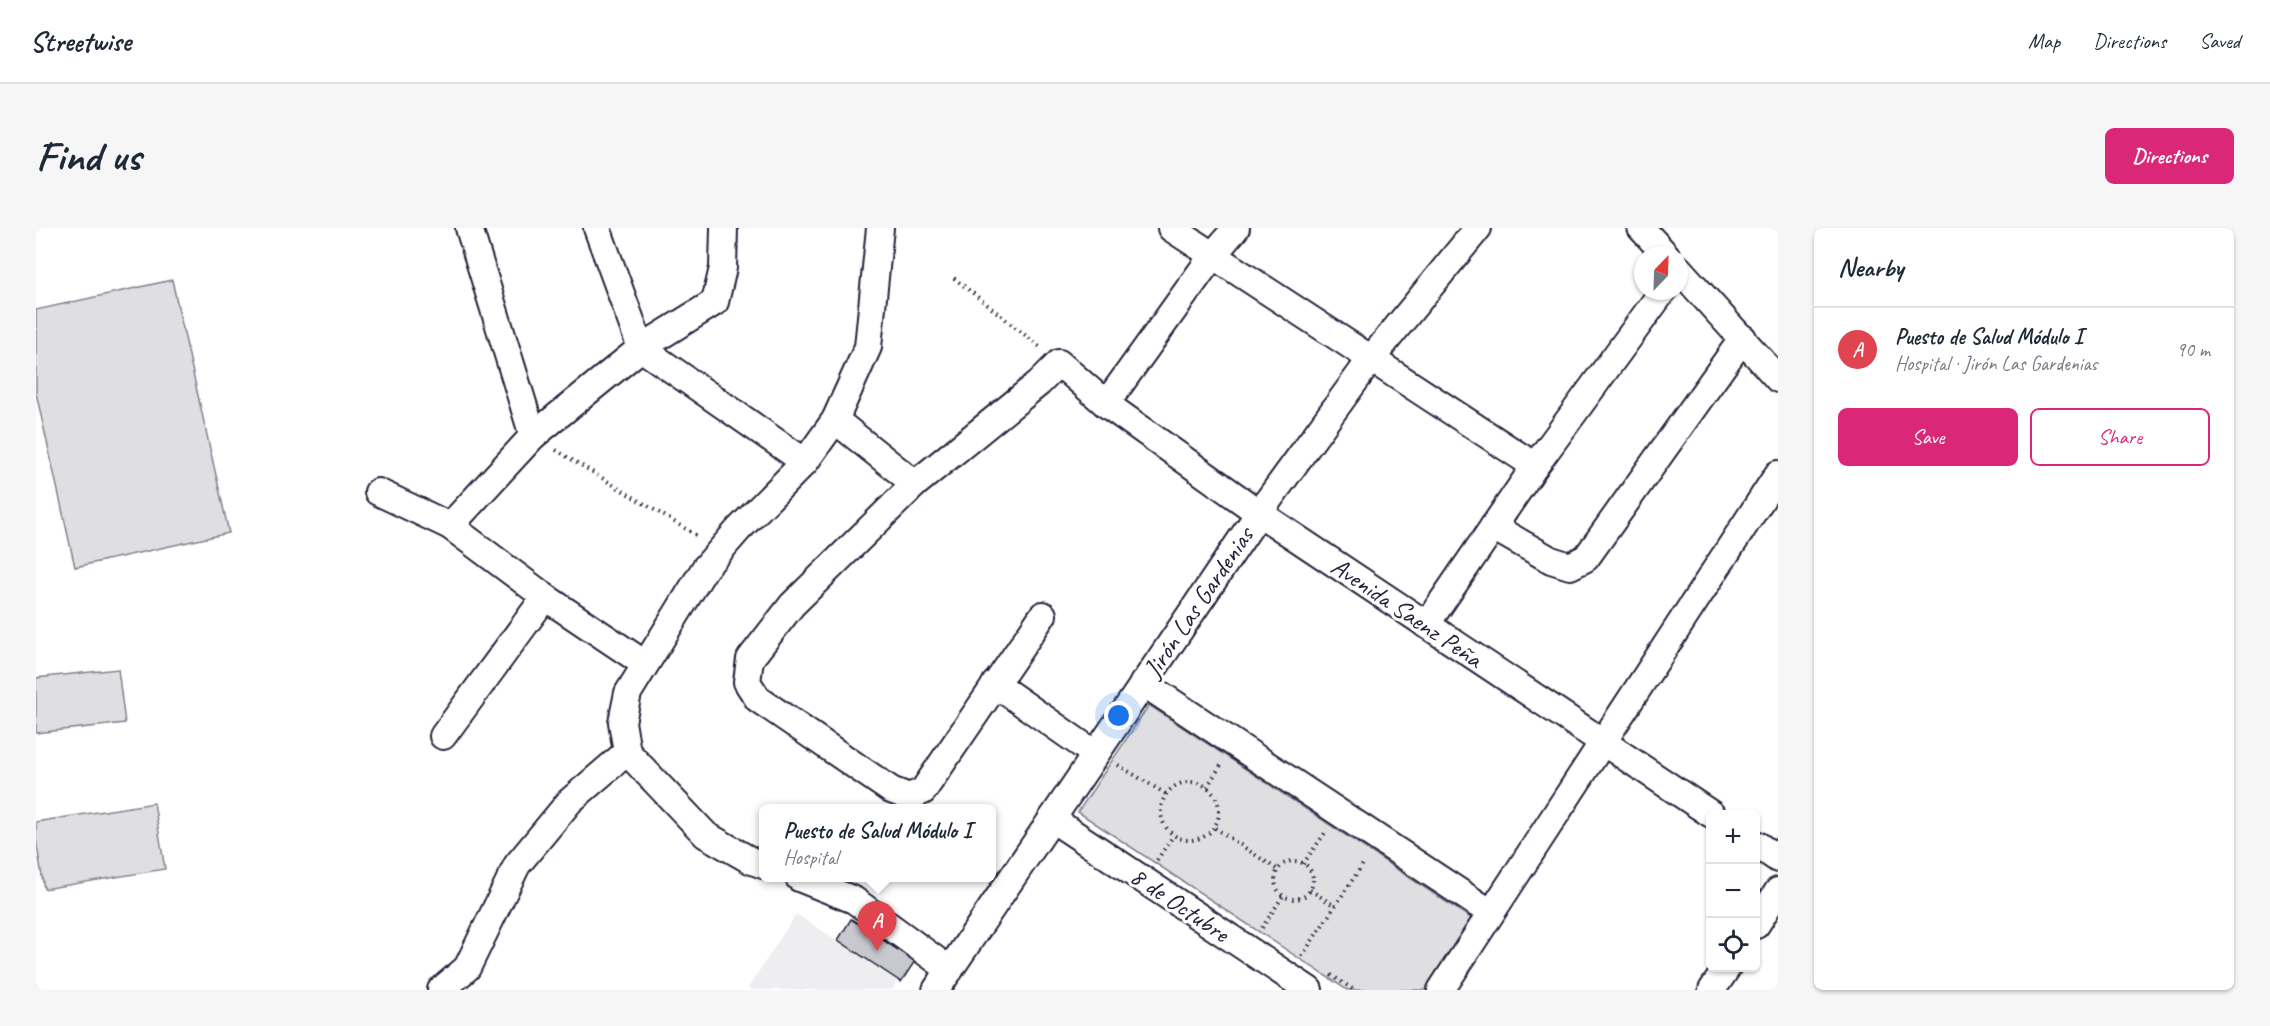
<!DOCTYPE html>
<html lang="en">
<head>
<meta charset="utf-8">
<style>
	body { margin:0; font-family:Caveat,sans-serif; background:#f6f6f7; color:#1f2937 }
	.controls { position:absolute; right:18px; bottom:18px; display:grid; overflow:hidden; border-radius:9px; box-shadow:0 2px 4px #0004 }
	.controls button { width:54px; height:54px; display:grid; place-items:center; padding:0; border:0; border-bottom:2px solid #e0e1e3; background:#fff; color:#1f2937; font:30px sans-serif }
	.compass { position:absolute; left:1598px; top:18px; width:54px; height:54px; border-radius:50%; background:#fff; box-shadow:0 2px 4px #0004; rotate:23deg }
	.you { position:absolute; left:1083px; top:488px; width:21px; height:21px; margin:-15px; border:4px solid #fff; border-radius:50%; background:#1a73e8; box-shadow:0 0 0 9px #1a73e833 }
	.badge { display:grid; place-items:center; width:39px; height:39px; border-radius:50%; background:#db2777; color:#fff; font-size:20px; font-weight:700 }
	.pin { position:absolute; translate:-50% -50px; filter:drop-shadow(0 2px 3px #0008) }
	.pin::after { content:''; position:absolute; top:32px; width:21px; height:18px; background:inherit; clip-path:polygon(0 0,100% 0,50% 100%) }
	.popup { position:absolute; left:723px; top:576px; width:237px; height:78px; box-sizing:border-box; display:grid; place-content:center; border-radius:9px; background:#fff; filter:drop-shadow(0 2px 4px #0005); font-size:20px; white-space:nowrap; color:#747a83 }
	.popup b { font-size:22px; color:#1f2937 }
	.popup::after { content:''; position:absolute; left:50%; top:100%; margin-left:-12px; border:12px solid transparent; border-top-color:#fff }
	.list { margin:0; padding:0; list-style:none }
	h2 { display:flex; justify-content:space-between; align-items:center; height:78px; margin:0; padding:0 24px; font-size:26px }
	h2 small { font-size:20px; font-weight:400; color:#747a83 }
	.list li { display:grid; grid-template-columns:39px 1fr auto; gap:18px; align-items:center; box-sizing:border-box; height:84px; padding:0 24px; border-top:2px solid #e0e1e3 }
	.list b { display:block; font-size:22px; white-space:nowrap }
	.list p { margin:0; font-size:20px; white-space:nowrap; color:#747a83 }
	.list em { font-size:20px; font-style:normal; color:#747a83 }
	.actions { display:flex; gap:12px; padding:18px 24px }
	.actions a { flex:1; padding:14px 0; border:2px solid #db2777; border-radius:9px; text-align:center; font-size:21px; color:#db2777 }
	.actions .main { background:#db2777; color:#fff }
	.icon { flex:none; width:33px; height:33px; fill:none; stroke:currentColor; stroke-width:2; stroke-linecap:round; stroke-linejoin:round }
	.map { position:relative; flex:none; width:1742px; height:762px; overflow:hidden; border-radius:9px }
	header { display:flex; align-items:center; gap:36px; box-sizing:border-box; height:84px; padding:0 30px; background:#fff; border-bottom:2px solid #e0e1e3 }
	header strong { font-size:28px }
	nav { display:flex; gap:33px; margin-inline-start:auto; font-size:21px }
	.intro { display:flex; align-items:center; justify-content:space-between; box-sizing:border-box; height:144px; padding:0 36px }
	h1 { margin:0; font-size:42px }
	.button { padding:15px 27px; border-radius:9px; background:#db2777; color:#fff; font-size:21px; font-weight:700 }
	main { display:flex; gap:36px; padding:0 36px }
	aside { flex:1; background:#fff; border-radius:9px; box-shadow:0 2px 4px #0004 }
	.map>svg:first-child { display:block }
	.built { fill:#eeeef1 }
	.green { fill:#dfdfe2; stroke:#80808e; stroke-width:1.5 }
	.building { fill:#c8c8cf; stroke:#22223b; stroke-width:1.5 }
	.lines { fill:none; stroke-linecap:round; stroke-linejoin:round }
	.minor-casing { stroke:#22223b; stroke-width:30 }
	.path { stroke:#22223b; stroke-width:4; stroke-dasharray:1.5 4.5; stroke-linecap:butt }
	.minor { stroke:#fff; stroke-width:26 }
	.labels { text-anchor:middle; stroke-width:6; stroke-linejoin:round; paint-order:stroke }
	.street-label { font-size:26px; fill:#22223b; stroke:#fff }
</style>
</head>
<body>
<header>
<strong>Streetwise</strong>
<nav><a>Map</a><a>Directions</a><a>Saved</a></nav>
</header>
<div class="intro"><h1>Find us</h1><a class="button">Directions</a></div>
<main>
<div class="map">
<svg width="1742" height="762" viewBox="0 0 1742 762">
	<rect width="100%" height="100%" fill="#fff"/>
	<filter id="ink" filterUnits="userSpaceOnUse"><feTurbulence type="fractalNoise" baseFrequency=".0167" numOctaves="2"/><feDisplacementMap in="SourceGraphic" scale="12" xChannelSelector="R" yChannelSelector="G"/><feConvolveMatrix kernelMatrix="1 2 1 2 8 2 1 2 1" color-interpolation-filters="sRGB"/></filter>
	<g filter="url(#ink)">
		<!-- built -->
		<path class="built" d="M760 686 862 751 856 762H715L712 760Z"/>
		<!-- green -->
		<g class="green">
			<path d="M136 52 193 305 39 339 0 165V82Z"/>
			<path d="M82 441 89 495 0 505V450Z"/>
			<path d="M1113 477 1439 693 1393 762H1311L1042 584Z"/>
			<path d="M118 575 129 641 8 661 0 611V594Z"/>
		</g>
		<!-- building -->
		<path class="building" d="M815 691 879 733 865 754 802 712Z"/>
		<g class="lines">
			<defs>
				<g id="minor">
					<path d="M433 0 497 208"/>
					<path d="M561 0 605 120 769 234"/>
					<path d="M1135 0 1499 238"/>
					<path d="M1605 0 1630 27"/>
					<path d="M1643 41 1742 151"/>
					<path d="M1070 176 1177 27 1200 0"/>
					<path d="M799 192 879 256"/>
					<path d="M342 264 414 298 509 369 609 436"/>
					<path d="M414 298 497 208 605 120 679 74 687 40 688 0"/>
					<path d="M1457 299 1515 332 1534 338 1550 330 1707 110"/>
					<path d="M1007 387 887 563 873 569 855 562 722 471 711 454 714 431 756 377 879 256 1003 155 1023 135 1070 176 1223 285 1675 586"/>
					<path d="M1390 397 1499 238 1627 63"/>
					<path d="M1107 455 1455 685"/>
					<path d="M959 456 1059 526"/>
					<path d="M407 508 509 369"/>
					<path d="M1016 591 1273 762"/>
					<path d="M1720 616 1742 631"/>
					<path d="M727 637 714 632 670 607 591 524 586 494 592 465 669 340 702 302 769 234 799 192 832 119 844 0"/>
					<path d="M763 650 818 672 914 742"/>
					<path d="M1720 697 1742 663"/>
					<path d="M405 762 431 740 481 637 534 573 591 524"/>
					<path d="M900 762 1223 285 1335 131 1442 0"/>
					<path d="M1405 762 1742 246"/>
					<path d="M1676 762 1691 740"/>
				</g>
			</defs>
			<!-- minor casing -->
			<use href="#minor" class="minor-casing"/>
			<!-- path -->
			<g class="path">
				<path d="M918 50 1004 119"/>
				<path d="M520 222 663 309"/>
				<path d="M1082 537 1130 566"/>
				<circle cx="1154" cy="583" r="29"/>
				<path d="M1171 559 1185 537"/>
				<path d="M1179 600 1242 642"/>
				<path d="M1121 632 1137 608"/>
				<circle cx="1258" cy="652" r="19"/>
				<path d="M1267 636 1289 605"/>
				<path d="M1274 662 1299 678"/>
				<path d="M1226 700 1247 668"/>
				<path d="M1266 728 1329 633"/>
				<path d="M1295 747 1318 762"/>
			</g>
			<!-- minor -->
			<use href="#minor" class="minor"/>
		</g>
	</g>
	<g class="labels">
		<!-- street labels -->
		<g class="street-label">
			<text transform="translate(1162 374) rotate(-56)" y="9">Jirón Las Gardenias</text>
			<text transform="translate(1371 384) rotate(34)" y="9">Avenida Saenz Peña</text>
			<text transform="translate(1144 676) rotate(34)" y="9">8 de Octubre</text>
		</g>
	</g>
</svg>
<div class="controls">
<button>+</button>
<button>−</button>
<button><svg class="icon" aria-label="locate" viewBox="0 0 24 24"><circle cx="12" cy="12" r="6"/><path d="M12 2v4M12 18v4M2 12h4M18 12h4"/></svg></button>
</div>
<svg class="compass" viewBox="-18 -18 36 36"><path d="M0-13l5 13h-10z" fill="#e53935"/><path d="M0 13l5-13h-10z" fill="#747a83"/></svg>
<div class="you"></div>
<div class="pin badge" style="left:841px;top:723px;background:#e0444e">A</div>
<div class="popup"><b>Puesto de Salud Módulo I</b>Hospital</div>
</div>
<aside>
<h2>Nearby<small></small></h2>
<ul class="list">
<li><span class="badge" style="background:#e0444e">A</span><div><b>Puesto de Salud Módulo I</b><p>Hospital · Jirón Las Gardenias</p></div><em>90 m</em></li>
</ul>
<div class="actions"><a class="main">Save</a><a>Share</a></div>
</aside>
</main>
</body>
</html>
